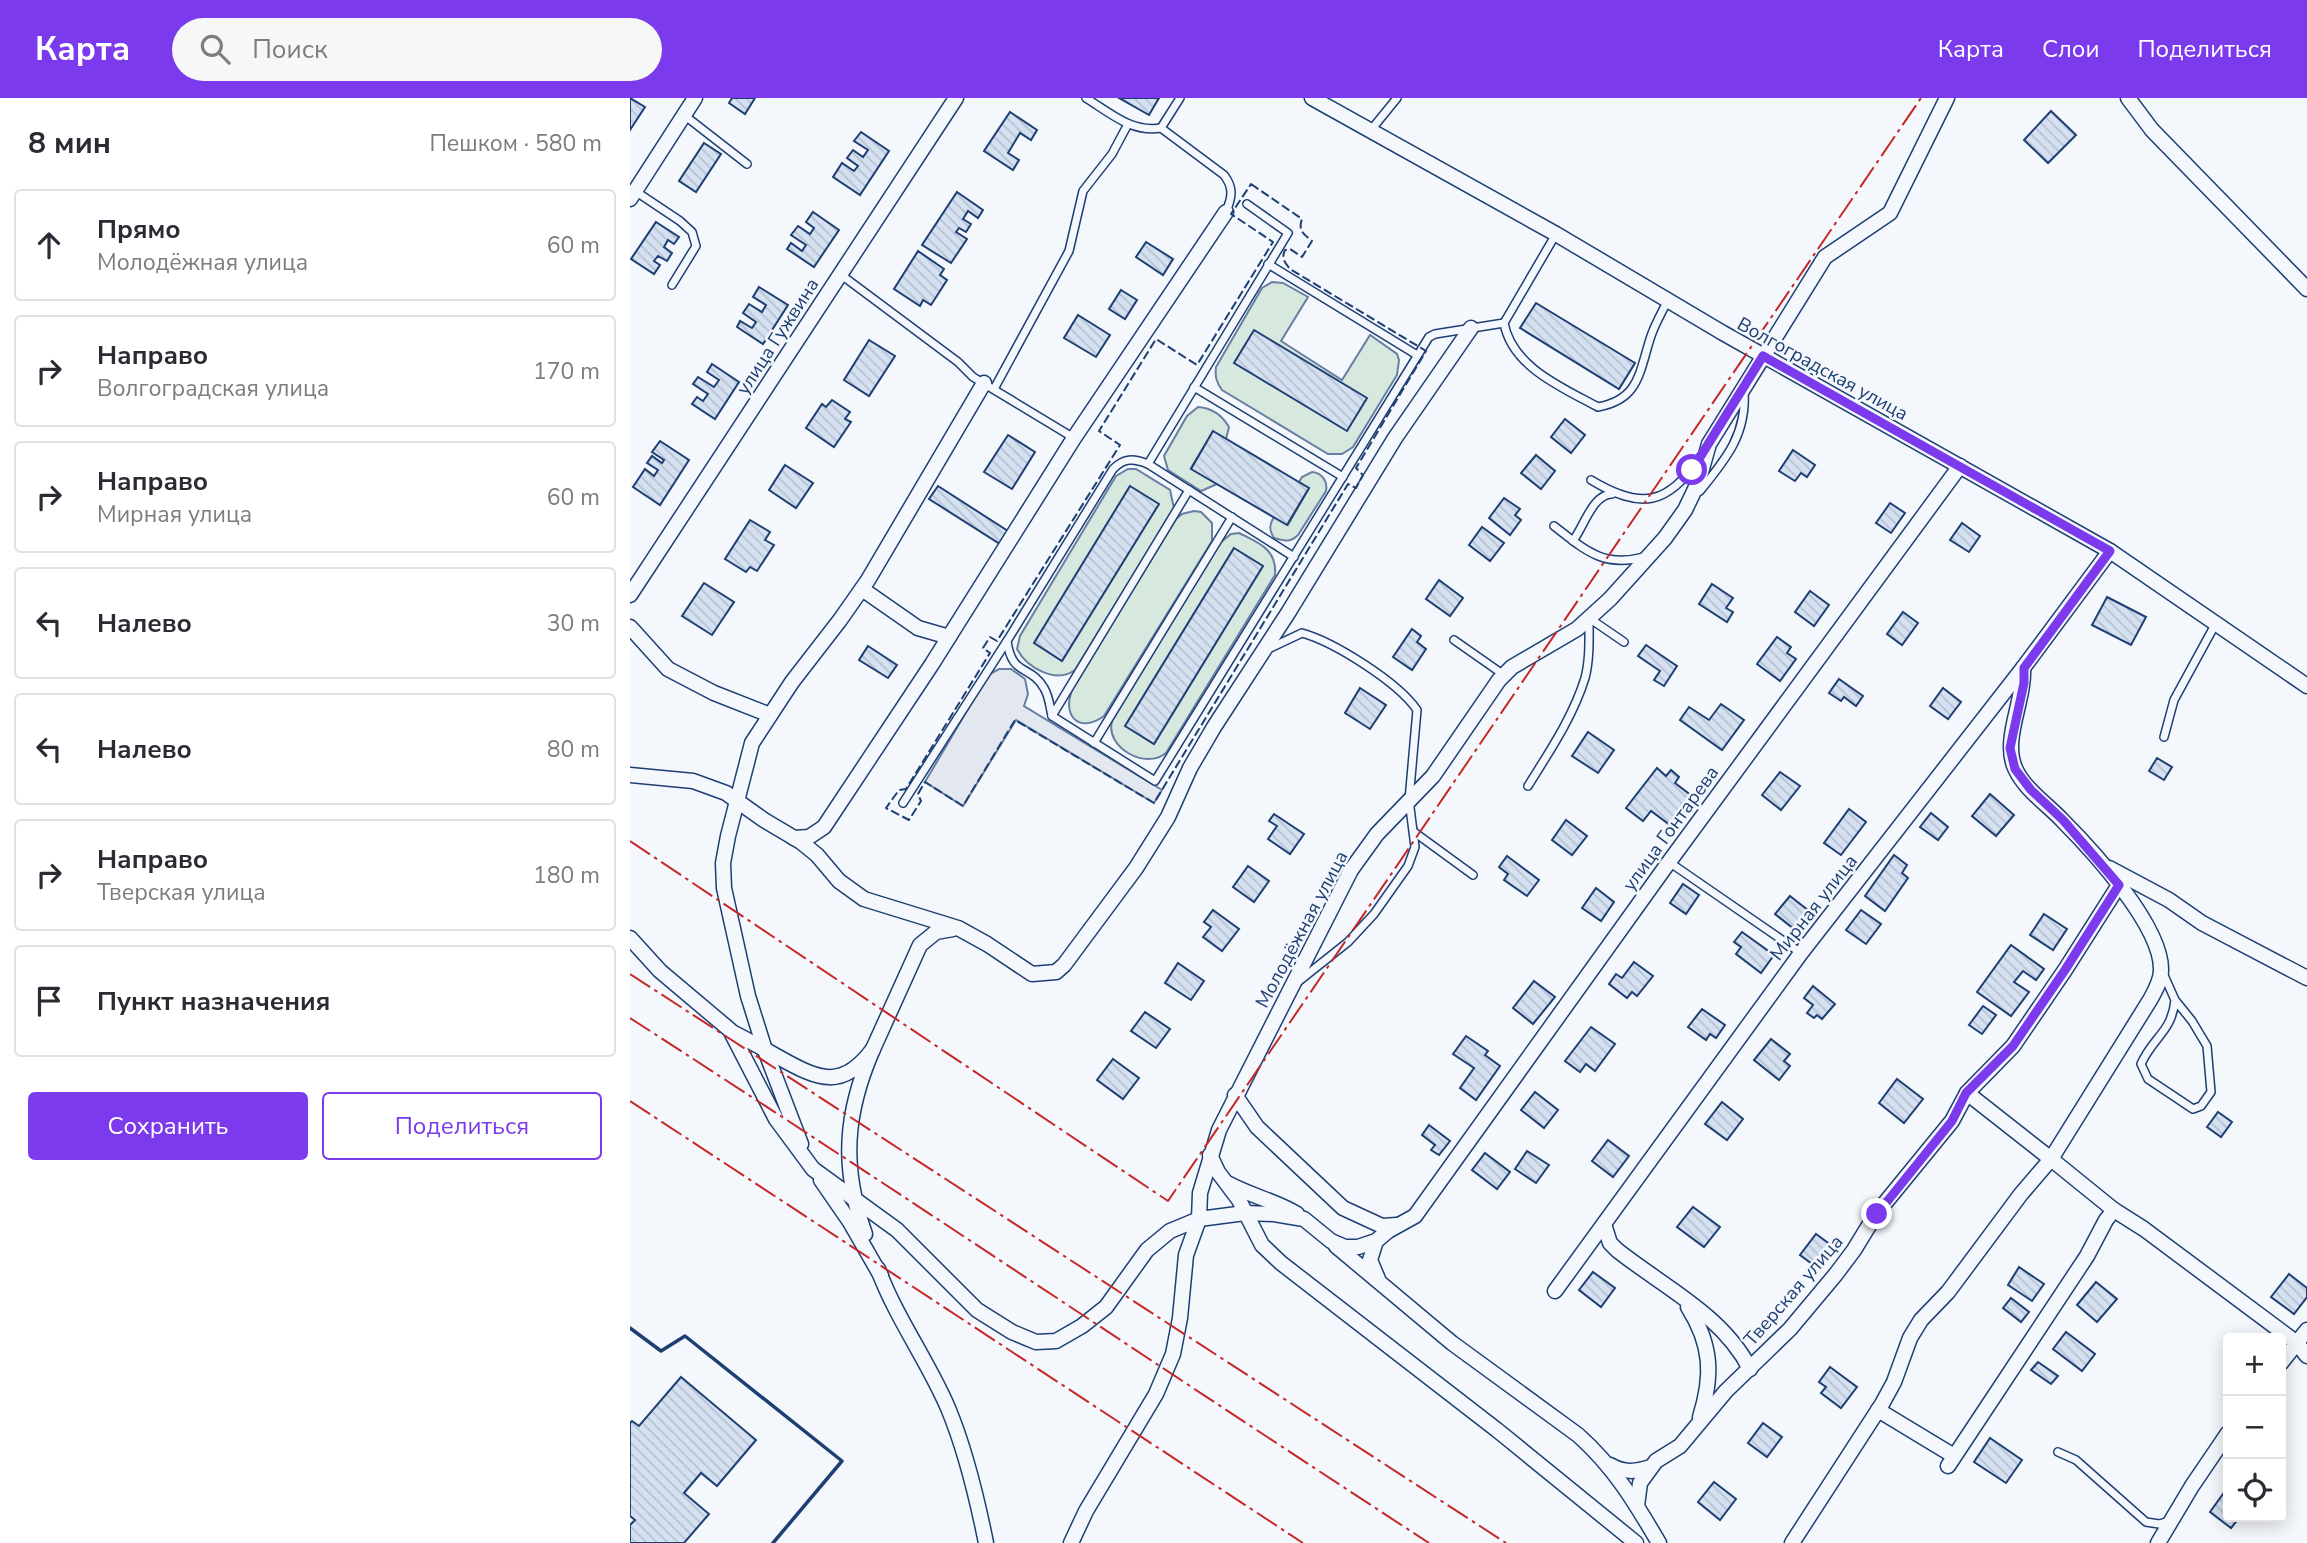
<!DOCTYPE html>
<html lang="ru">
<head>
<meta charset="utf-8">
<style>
	body { margin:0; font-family:"Nunito Sans",sans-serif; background:#f7f7f7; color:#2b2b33 }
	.controls { position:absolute; right:21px; bottom:21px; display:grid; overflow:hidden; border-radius:7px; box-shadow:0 4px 18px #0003 }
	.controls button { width:63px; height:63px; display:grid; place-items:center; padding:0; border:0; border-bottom:2px solid #e1e1e2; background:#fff; color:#2b2b33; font:35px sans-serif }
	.stop { position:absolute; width:21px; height:21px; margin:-16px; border:5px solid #7c3aed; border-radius:50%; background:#fff }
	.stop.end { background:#7c3aed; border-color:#fff; box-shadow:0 2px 7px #0008 }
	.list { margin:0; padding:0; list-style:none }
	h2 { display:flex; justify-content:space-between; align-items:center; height:91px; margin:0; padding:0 28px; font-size:30px }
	h2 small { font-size:23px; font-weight:400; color:#7c7c81 }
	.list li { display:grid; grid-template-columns:46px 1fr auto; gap:21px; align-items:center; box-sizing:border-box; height:112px; margin:0 14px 14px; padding:0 14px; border:2px solid #e1e1e2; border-radius:7px }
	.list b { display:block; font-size:26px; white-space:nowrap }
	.list p { margin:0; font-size:23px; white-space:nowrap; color:#7c7c81 }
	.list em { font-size:23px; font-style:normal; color:#7c7c81 }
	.actions { display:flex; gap:14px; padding:21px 28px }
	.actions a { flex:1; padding:16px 0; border:2px solid #7c3aed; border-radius:7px; text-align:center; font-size:24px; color:#7c3aed }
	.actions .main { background:#7c3aed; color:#fff }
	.icon { flex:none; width:38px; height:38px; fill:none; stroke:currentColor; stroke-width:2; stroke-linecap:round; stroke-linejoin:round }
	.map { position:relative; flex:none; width:1677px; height:1445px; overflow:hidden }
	header { display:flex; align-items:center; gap:42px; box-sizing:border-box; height:98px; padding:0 35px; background:#7c3aed; color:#fff }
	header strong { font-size:33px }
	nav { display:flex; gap:38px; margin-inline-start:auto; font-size:24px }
	.search { width:490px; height:63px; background:#f7f7f7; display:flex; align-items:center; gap:18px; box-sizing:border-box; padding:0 24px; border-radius:38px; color:#7c7c81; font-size:26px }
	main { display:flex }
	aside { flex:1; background:#fff }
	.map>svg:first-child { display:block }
	.green { fill:#d7e8df; stroke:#687fa3; stroke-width:2 }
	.parking { fill:#e3e8f0; stroke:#687fa3; stroke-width:2 }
	.building { fill:url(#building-back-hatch); stroke:#1d3f73; stroke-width:2 }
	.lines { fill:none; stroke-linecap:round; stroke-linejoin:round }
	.service-casing { stroke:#1d3f73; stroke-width:10 }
	.minor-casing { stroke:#1d3f73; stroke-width:17 }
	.service { stroke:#f4f7fb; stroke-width:7 }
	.minor { stroke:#f4f7fb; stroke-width:14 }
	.fence { stroke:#1d3f73; stroke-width:2; stroke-dasharray:9 3.5; stroke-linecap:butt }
	.wall { stroke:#1d3f73; stroke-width:3.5 }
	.power { stroke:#c62828; stroke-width:2; stroke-dasharray:24 5 3.5 5; stroke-linecap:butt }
	.route { stroke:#7c3aed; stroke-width:9 }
	.labels { text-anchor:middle; stroke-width:5; stroke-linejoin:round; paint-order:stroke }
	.street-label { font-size:19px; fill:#1d3f73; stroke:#f4f7fb }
</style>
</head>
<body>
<header>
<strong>Карта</strong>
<div class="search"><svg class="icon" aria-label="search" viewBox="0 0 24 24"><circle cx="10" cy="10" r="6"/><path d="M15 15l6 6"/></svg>Поиск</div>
<nav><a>Карта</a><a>Слои</a><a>Поделиться</a></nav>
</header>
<main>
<aside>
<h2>8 мин<small>Пешком · 580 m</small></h2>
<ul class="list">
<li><svg class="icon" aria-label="ahead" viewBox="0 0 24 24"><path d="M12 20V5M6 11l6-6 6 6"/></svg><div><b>Прямо</b><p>Молодёжная улица</p></div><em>60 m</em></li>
<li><svg class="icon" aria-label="right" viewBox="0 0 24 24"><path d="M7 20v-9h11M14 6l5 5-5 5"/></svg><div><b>Направо</b><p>Волгоградская улица</p></div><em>170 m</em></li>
<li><svg class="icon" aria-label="right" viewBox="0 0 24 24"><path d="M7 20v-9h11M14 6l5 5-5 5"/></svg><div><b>Направо</b><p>Мирная улица</p></div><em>60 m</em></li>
<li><svg class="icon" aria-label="left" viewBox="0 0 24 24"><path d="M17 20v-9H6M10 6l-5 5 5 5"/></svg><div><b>Налево</b></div><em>30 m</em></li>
<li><svg class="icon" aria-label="left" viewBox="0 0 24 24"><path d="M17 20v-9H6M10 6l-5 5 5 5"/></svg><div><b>Налево</b></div><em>80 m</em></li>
<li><svg class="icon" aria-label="right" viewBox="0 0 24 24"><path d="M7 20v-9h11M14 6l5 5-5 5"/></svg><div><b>Направо</b><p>Тверская улица</p></div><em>180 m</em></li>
<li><svg class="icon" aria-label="arrive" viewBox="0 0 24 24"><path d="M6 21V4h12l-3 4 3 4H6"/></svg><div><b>Пункт назначения</b></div></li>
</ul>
<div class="actions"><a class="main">Сохранить</a><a>Поделиться</a></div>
</aside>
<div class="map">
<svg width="1677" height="1445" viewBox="0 0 1677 1445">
	<defs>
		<pattern id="building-back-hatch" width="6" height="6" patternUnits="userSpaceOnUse" patternTransform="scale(1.75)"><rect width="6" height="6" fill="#d5e0f0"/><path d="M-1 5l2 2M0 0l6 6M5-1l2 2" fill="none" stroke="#b6c1d1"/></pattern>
	</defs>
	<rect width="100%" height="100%" fill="#f4f7fb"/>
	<!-- green -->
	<g class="green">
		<path d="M642 184 653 185 678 199 651 243 712 282 740 237 767 256 769 262 767 277 723 349 712 356H698L592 292C586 284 585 278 586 269L632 190Z"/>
		<path d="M568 309C582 310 592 317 599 329L596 341 583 334 561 370 587 386 571 393 538 372 534 358 557 318Z"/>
		<path d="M498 371H506L540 392 544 410 445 572C426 586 397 570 387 551L390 538 486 378Z"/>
		<path d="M682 374C692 375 698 383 696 393L668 437C660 445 655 443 644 440 639 432 639 427 644 419L658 427 679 390 669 384 672 379Z"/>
		<path d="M564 413 571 414 582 425V443L474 618C448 637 431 616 443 590L546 421 552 416Z"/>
		<path d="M609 435C629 445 647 451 645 477L536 655C516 672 475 650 482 623L590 445 601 436Z"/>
	</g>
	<!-- parking -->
	<path class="parking" d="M369 571H381L395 581 398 596 394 608 532 692 524 705 386 622 333 708 295 684 358 577Z"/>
	<!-- building -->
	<g class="building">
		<path d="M0 0 15 9 0 32Z"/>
		<path d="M102 0H125L115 16 99 5Z"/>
		<path d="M489 0H529L519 17Z"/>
		<path d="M1421 13 1446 37 1418 65 1394 42Z"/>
		<path d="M380 14 407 32 401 42 390 35 378 55 389 62 383 72 354 53Z"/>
		<path d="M231 34 259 53 230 97 203 79 212 65 224 73 228 68 217 60 223 52 233 59 238 52 224 43Z"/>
		<path d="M74 45 91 56 66 94 49 83Z"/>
		<path d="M327 94 353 112 348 120 338 113 333 121 341 126 336 134 329 130 326 134 337 141 321 165 292 147Z"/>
		<path d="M183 114 209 132 184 169 157 151 161 145 172 153 176 147 161 137 168 128 180 136 184 130 176 124Z"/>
		<path d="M26 124 49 139 44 146 38 142 34 149 42 155 37 163 28 158 24 163 30 167 24 176 1 161Z"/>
		<path d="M516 144 543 161 533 177 506 159Z"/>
		<path d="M288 153 314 171 310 177 317 182 301 207 293 202 290 208 264 191Z"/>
		<path d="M129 189 158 207 133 246 107 229 110 223 122 230 126 224 113 215 119 206 132 214 136 207 123 199Z"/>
		<path d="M491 192 507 202 495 221 479 211Z"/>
		<path d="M906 205 1005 265 989 291 890 230Z"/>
		<path d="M448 217 480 237 466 259 434 240Z"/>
		<path d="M624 232 737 300 717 333 604 265Z"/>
		<path d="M239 242 265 258 239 298 214 282Z"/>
		<path d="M82 266 109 284 85 321 62 306 67 299 73 303 78 296 63 286 68 279 84 289 89 282 77 274Z"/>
		<path d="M202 302 220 314 215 321 221 324 204 349 176 330 192 306 196 309Z"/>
		<path d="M935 321 955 337 941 355 921 339Z"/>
		<path d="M583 333 679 390 657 427 561 371Z"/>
		<path d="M378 337 405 354 382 391 354 374Z"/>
		<path d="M30 343 59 362 30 407 3 389 15 371 24 378 28 372 17 365 22 358 32 365 34 362 22 354Z"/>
		<path d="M1163 352 1185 367 1177 379 1171 375 1165 383 1149 373Z"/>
		<path d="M906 357 925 373 911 391 891 375Z"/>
		<path d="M155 367 183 385 166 410 139 392Z"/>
		<path d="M308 388 378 433 370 446 299 401Z"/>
		<path d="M500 388 529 406 432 563 404 545Z"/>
		<path d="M874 400 890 411 885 417 891 422 880 437 859 420Z"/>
		<path d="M1260 405 1275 415 1261 435 1246 425Z"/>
		<path d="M120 422 140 434 135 442 144 447 127 473 120 469 116 474 95 461Z"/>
		<path d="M1332 425 1350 438 1339 454 1320 442Z"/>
		<path d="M852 429 874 445 860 463 839 447Z"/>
		<path d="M604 450 633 468 524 646 495 628Z"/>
		<path d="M809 482 833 500 820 518 796 501Z"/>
		<path d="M74 485 104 504 82 537 52 518Z"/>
		<path d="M1082 486 1103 500 1096 510 1103 514 1097 524 1069 506Z"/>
		<path d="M1180 493 1199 507 1184 528 1165 514Z"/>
		<path d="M1477 499 1516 519 1501 547 1462 527Z"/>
		<path d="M1273 514 1288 525 1272 547 1257 536Z"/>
		<path d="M782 531 791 538 787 544 796 551 782 572 763 559Z"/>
		<path d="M1147 539 1161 549 1157 555 1166 561 1150 583 1127 566Z"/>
		<path d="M1016 547 1047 568 1034 588 1024 582 1030 573 1008 558Z"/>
		<path d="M238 548 267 567 258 580 229 562Z"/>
		<path d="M1209 581 1233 598 1226 608 1214 599 1211 603 1199 595Z"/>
		<path d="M730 590 756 607 740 631 715 615Z"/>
		<path d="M1313 590 1331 604 1318 621 1300 608Z"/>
		<path d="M1091 606 1114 622 1092 652 1050 622 1059 609 1079 622Z"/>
		<path d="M958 634 984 652 968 675 942 658Z"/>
		<path d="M1527 660 1542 669 1534 682 1519 673Z"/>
		<path d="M1027 670 1036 678 1041 672 1049 679 1045 685 1062 698 1040 727 1021 713 1013 723 996 710Z"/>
		<path d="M1150 674 1170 688 1151 712 1132 697Z"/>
		<path d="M1360 696 1384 717 1366 738 1342 718Z"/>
		<path d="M1219 711 1236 724 1211 757 1194 745Z"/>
		<path d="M1301 715 1318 729 1308 742 1290 729Z"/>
		<path d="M644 716 674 736 660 756 638 741 647 728 639 723Z"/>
		<path d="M936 722 957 738 942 757 922 742Z"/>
		<path d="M1264 757 1277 767 1272 775 1278 780 1255 813 1235 798Z"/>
		<path d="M877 758 909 782 897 798 874 782 878 776 869 769Z"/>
		<path d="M618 768 639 783 624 804 603 789Z"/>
		<path d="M1053 786 1069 797 1056 816 1040 805Z"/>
		<path d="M966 790 984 804 971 823 952 810Z"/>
		<path d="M1160 798 1179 813 1164 831 1145 816Z"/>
		<path d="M583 812 609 831 592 853 573 839 581 829 574 824Z"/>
		<path d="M1231 812 1251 826 1236 846 1216 832Z"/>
		<path d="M1414 816 1437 831 1423 852 1400 837Z"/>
		<path d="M1112 834 1144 857 1131 875 1106 856 1111 849 1104 844Z"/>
		<path d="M1381 847 1414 871 1406 882 1393 873 1384 884 1399 894 1381 918 1347 894Z"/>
		<path d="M1004 864 1023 878 1007 898 1002 894 997 900 979 886 986 876 992 880Z"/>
		<path d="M548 865 574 883 561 902 535 885Z"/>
		<path d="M904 883 925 899 903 926 883 910Z"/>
		<path d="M1183 888 1205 906 1192 921 1187 917 1184 920 1177 915 1183 907 1174 900Z"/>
		<path d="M1353 908 1366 917 1352 936 1339 927Z"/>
		<path d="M1072 911 1095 927 1086 940 1080 936 1076 942 1058 929Z"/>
		<path d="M515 914 540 931 526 950 501 933Z"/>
		<path d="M961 929 985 946 965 973 956 966 950 974 935 963Z"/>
		<path d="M836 938 858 953 855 957 870 968 846 1002 830 990 844 970 823 956Z"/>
		<path d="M1141 941 1160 956 1154 963 1160 968 1149 982 1124 962Z"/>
		<path d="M483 961 509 980 493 1001 467 982Z"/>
		<path d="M1267 981 1293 1001 1274 1025 1249 1005Z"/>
		<path d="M905 994 928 1012 914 1030 891 1012Z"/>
		<path d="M1092 1004 1113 1021 1097 1042 1075 1026Z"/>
		<path d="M1588 1014 1602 1024 1591 1039 1577 1029Z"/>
		<path d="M799 1027 820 1043 809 1057 801 1052 805 1047 792 1037Z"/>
		<path d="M978 1042 999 1058 983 1079 962 1063Z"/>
		<path d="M897 1053 919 1067 906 1085 885 1071Z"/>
		<path d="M855 1055 880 1074 867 1091 842 1072Z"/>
		<path d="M1063 1109 1090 1129 1074 1149 1047 1129Z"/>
		<path d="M1186 1136 1205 1150 1189 1171 1170 1157Z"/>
		<path d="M1389 1169 1414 1186 1402 1203 1378 1187Z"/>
		<path d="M963 1174 985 1190 971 1209 949 1192Z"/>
		<path d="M1659 1176 1677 1190V1199L1664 1216 1641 1199Z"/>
		<path d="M1466 1184 1487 1201 1467 1224 1447 1207Z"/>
		<path d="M1381 1200 1399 1214 1391 1224 1373 1210Z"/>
		<path d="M1436 1234 1465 1256 1452 1273 1423 1251Z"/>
		<path d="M1408 1264 1428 1278 1421 1286 1401 1272Z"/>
		<path d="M1200 1269 1227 1289 1211 1310 1191 1295 1196 1289 1189 1284Z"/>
		<path d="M51 1279 126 1342 87 1388 71 1375 54 1395 79 1416 54 1445H0V1427L5 1422 0 1418V1325L2 1323 9 1328Z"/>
		<path d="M1133 1325 1152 1339 1137 1359 1118 1345Z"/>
		<path d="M1360 1340 1392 1362 1376 1385 1344 1364Z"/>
		<path d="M1084 1384 1106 1401 1090 1422 1068 1404Z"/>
		<path d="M1593 1396 1598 1400V1419H1610L1601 1430 1580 1414Z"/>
	</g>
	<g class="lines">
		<defs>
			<g id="service">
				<path d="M456 0C480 15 502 35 531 30"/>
				<path d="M550 0 531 30 594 77C604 90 602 99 596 114"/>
				<path d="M54 17 117 66"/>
				<path d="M741 32 767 0"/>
				<path d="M5 93 50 123 62 134 66 148 42 187"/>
				<path d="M617 106 658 135 518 366C503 360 494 360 483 371L377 543C382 579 400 566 414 590 419 598 420 609 422 618L525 683 799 239 805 236 874 225"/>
				<path d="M926 136 874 225C882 269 933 290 968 309 1010 301 1009 274 1021 238 1025 226 1032 214 1038 202"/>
				<path d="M638 166 787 257"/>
				<path d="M210 176 328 264 343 279 444 340"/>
				<path d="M564 289 713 379"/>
				<path d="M364 291 439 153 453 93 482 56 498 26"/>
				<path d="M518 366 664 459"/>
				<path d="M961 382C1011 412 1038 408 1071 358"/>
				<path d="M1070 393C1096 361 1117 336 1114 293"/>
				<path d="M924 428C955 452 973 470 1014 459"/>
				<path d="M943 443C954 428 963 396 982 396"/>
				<path d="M824 542 874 577"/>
				<path d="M638 551 672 535C704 544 768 584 787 612L779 702 785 749 778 768 744 816 718 844 669 883"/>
				<path d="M422 618 559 392"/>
				<path d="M1534 639 1544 602 1586 525"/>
				<path d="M464 645 602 419"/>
				<path d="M898 688C919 654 943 619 955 580 960 561 959 540 959 520L994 544"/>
				<path d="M273 705 377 543"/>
				<path d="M784 734 843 777"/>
				<path d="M1039 764 1171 855"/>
				<path d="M1533 875 1545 902 1562 923 1577 948 1581 994 1571 1008 1563 1011 1518 981 1511 966C1523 939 1542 934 1545 902"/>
				<path d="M1428 1354 1446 1362 1516 1424 1529 1426 1541 1423"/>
			</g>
			<g id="minor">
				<path d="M682 0 926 136 1093 235 1480 453 1677 588"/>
				<path d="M1498 0 1522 32 1677 191"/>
				<path d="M0 101 65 0"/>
				<path d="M232 491 288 530 319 539"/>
				<path d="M0 497 326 0"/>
				<path d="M0 529 38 571 84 595 140 617"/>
				<path d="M0 677 63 683 96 695 134 722 171 744 187 757 209 783 234 801 328 830 357 846 402 876 426 874 434 867 506 770 538 719 560 670 584 629 658 515 765 340 841 230"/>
				<path d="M164 740 179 739 194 729 302 566 444 340 596 114"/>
				<path d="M1479 770 1539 802 1572 825 1677 880"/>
				<path d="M0 840 30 873 100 932 146 1021 183 1071 267 1132 347 1212 382 1234 406 1244 426 1243 452 1228 476 1209 517 1152 540 1133 569 1121 615 1115 644 1116 674 1121 701 1143 715 1149H728L746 1143 758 1133 785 1118 1039 764 1330 368"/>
				<path d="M102 934C118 942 134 951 150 960 189 982 213 992 243 951L290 847 306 834 323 831"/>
				<path d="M605 997 627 1029 713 1110 752 1128 767 1127"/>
				<path d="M171 1046 135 952 118 898 94 790 93 765 98 738 122 645 162 584 210 522 238 482 354 285"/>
				<path d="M580 1057 588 1074 609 1102 632 1147 651 1165 867 1332 1006 1445"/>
				<path d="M191 1082 220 1124 251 1178"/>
				<path d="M599 1086C621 1098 646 1103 667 1116"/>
				<path d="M1484 1112 1514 1131 1667 1245 1677 1258"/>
				<path d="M974 1126 980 1145 987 1152C1032 1188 1093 1217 1120 1271"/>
				<path d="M235 1136C211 1069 215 1015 243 951"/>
				<path d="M746 1143 740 1162 748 1181"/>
				<path d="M706 1148 822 1245 948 1337C984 1369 1005 1404 1029 1445"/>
				<path d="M248 1171C266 1220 298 1263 318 1310 336 1353 347 1400 356 1445"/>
				<path d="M925 1193 1171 855 1393 570 1480 453"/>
				<path d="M1058 1209C1082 1247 1083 1278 1070 1319"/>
				<path d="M1651 1265 1677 1232"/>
				<path d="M1248 1312 1324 1358"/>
				<path d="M980 1367C994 1375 1005 1374 1021 1369"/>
				<path d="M1318 1368 1457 1158 1476 1122 1484 1112 1421 1061 1520 902C1525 893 1531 883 1531 872 1532 828 1462 752 1432 722 1417 706 1394 691 1385 670 1372 641 1395 602 1393 570"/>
				<path d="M1007 1408 1010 1385 1026 1363 1050 1348 1096 1293 1160 1231 1206 1176 1224 1152 1246 1116 1322 1023 1337 995 1383 948 1435 872 1489 787"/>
				<path d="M441 1445 456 1413 526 1296 543 1256 550 1220 556 1157 569 1121 570 1095 589 1032 721 772 747 736 803 678 869 582 882 569 947 531 980 501 1035 440 1055 412 1068 385 1079 346 1195 159 1260 115 1317 0"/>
				<path d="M1162 1445 1252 1306 1264 1284 1280 1240 1291 1222 1318 1194 1391 1096 1421 1061 1337 995"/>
				<path d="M1528 1445 1562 1388 1598 1335"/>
			</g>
		</defs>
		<!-- service casing -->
		<use href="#service" class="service-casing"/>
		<!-- minor casing -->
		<use href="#minor" class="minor-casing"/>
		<!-- service -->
		<use href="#service" class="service"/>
		<!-- minor -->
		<use href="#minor" class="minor"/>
		<!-- fence -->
		<path class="fence" d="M621 86 672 121C668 132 673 136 682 143L672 159 660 151 655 152C651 160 655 165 660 171L796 253 726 370 733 377 726 390 718 386 524 705 385 622 333 708 295 684 288 696 291 703 279 722 256 710 269 692 276 691 360 555 353 550 360 539 367 543 490 347 469 333 526 241 567 267 643 144 601 116Z"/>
		<!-- wall -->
		<path class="wall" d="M0 1230 31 1253 55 1238 212 1363 143 1445"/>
		<!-- power -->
		<g class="power">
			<path d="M0 743 538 1103 1291 0"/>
			<path d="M0 876 876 1445"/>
			<path d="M0 920C268 1093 532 1271 799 1445"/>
			<path d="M0 1003 673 1445"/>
		</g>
	</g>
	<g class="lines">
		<!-- route -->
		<path class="route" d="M1062 372 1133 258 1480 453 1394 570V585L1380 650 1385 671 1401 692 1433 722 1489 787 1435 872 1383 948 1336 995 1322 1023 1247 1116"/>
	</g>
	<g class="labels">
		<!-- street labels -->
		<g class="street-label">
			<text transform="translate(147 238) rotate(-57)" y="7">улица Гужвина</text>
			<text transform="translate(1193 270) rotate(29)" y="7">Волгоградская улица</text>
			<text transform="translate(1040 730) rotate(-54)" y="7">улица Гонтарева</text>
			<text transform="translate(1183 809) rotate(-52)" y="7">Мирная улица</text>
			<text transform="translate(671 831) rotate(-62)" y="7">Молодёжная улица</text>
			<text transform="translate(1163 1192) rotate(-49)" y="7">Тверская улица</text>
		</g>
	</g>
</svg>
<div class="controls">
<button>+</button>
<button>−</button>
<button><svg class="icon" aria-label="locate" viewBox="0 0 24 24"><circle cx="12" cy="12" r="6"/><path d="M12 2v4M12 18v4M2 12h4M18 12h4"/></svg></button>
</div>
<div class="stop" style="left:1062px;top:372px"></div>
<div class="stop end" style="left:1247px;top:1116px"></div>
</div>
</main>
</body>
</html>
